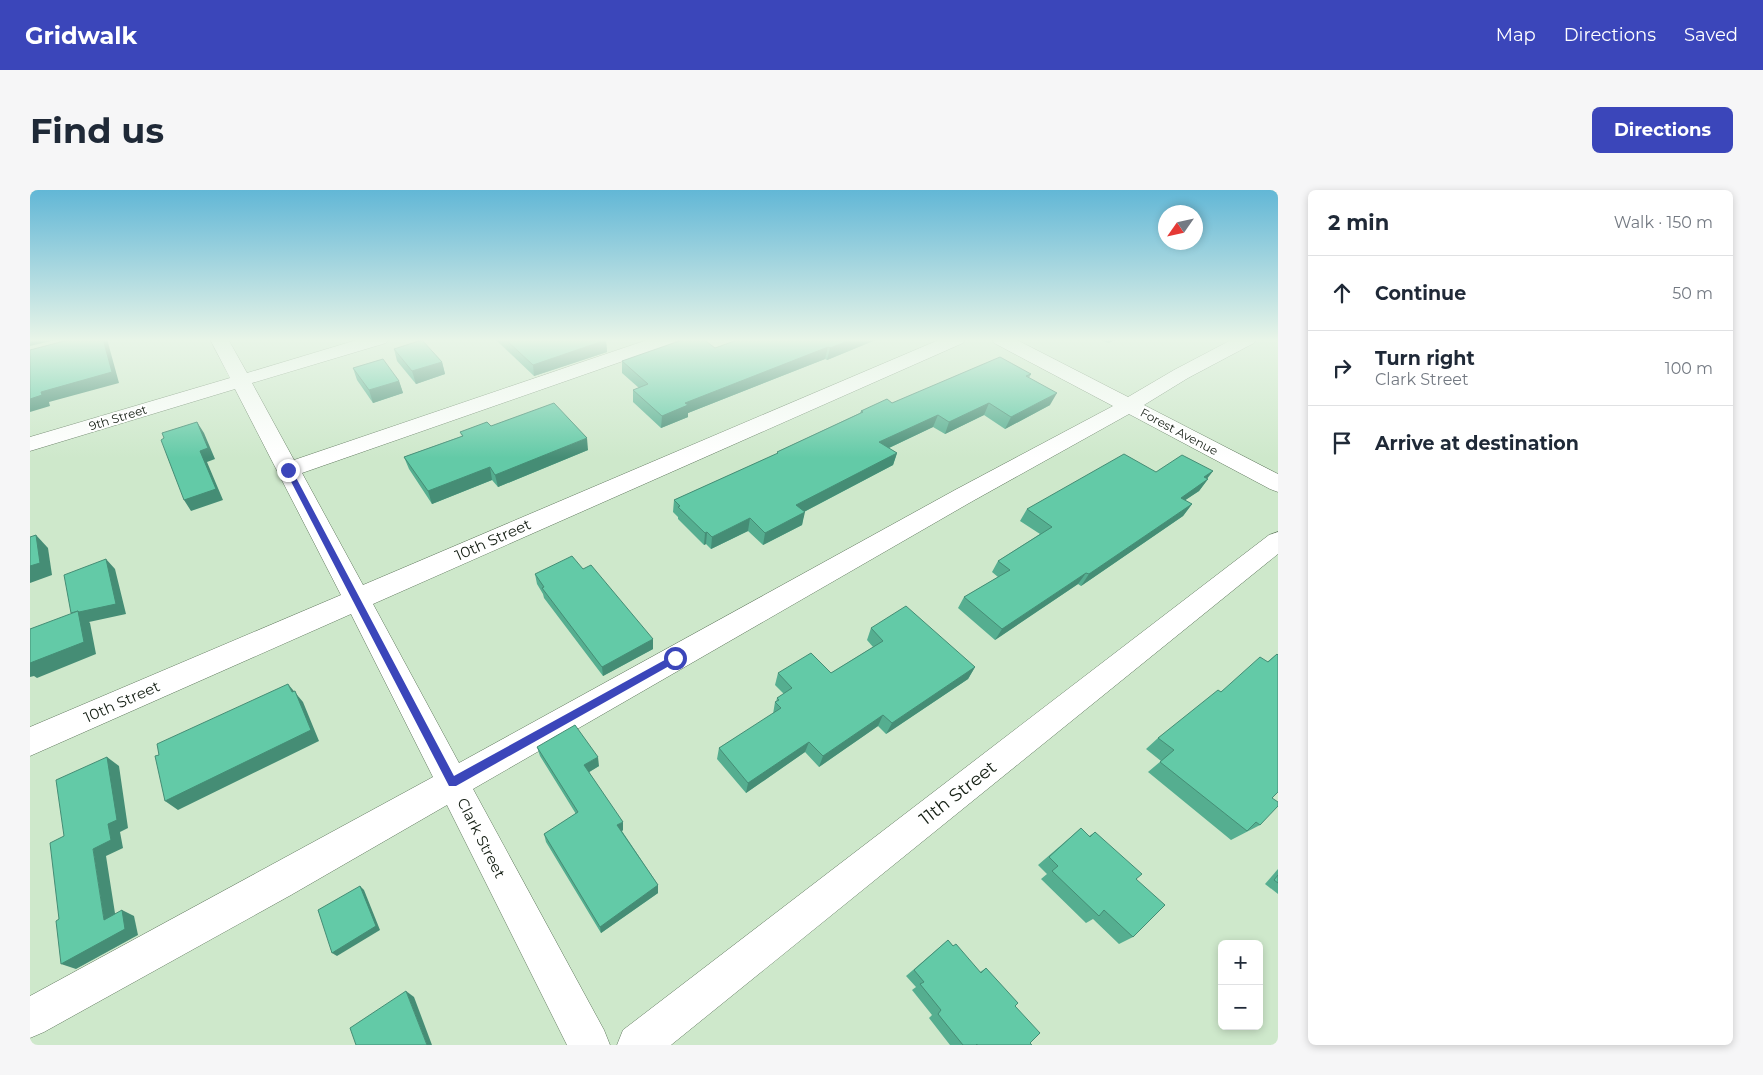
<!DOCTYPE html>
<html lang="en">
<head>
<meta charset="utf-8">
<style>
	body { margin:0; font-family:Montserrat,sans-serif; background:#f6f6f7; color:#1f2937 }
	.controls { position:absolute; right:15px; bottom:15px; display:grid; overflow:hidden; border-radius:8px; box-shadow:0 2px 8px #0003 }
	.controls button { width:45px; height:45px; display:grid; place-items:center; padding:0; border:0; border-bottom:1px solid #e0e1e3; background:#fff; color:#1f2937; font:25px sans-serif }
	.compass { position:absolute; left:1128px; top:15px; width:45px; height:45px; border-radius:50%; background:#fff; box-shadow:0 2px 8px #0003; rotate:236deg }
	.stop { position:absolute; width:15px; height:15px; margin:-11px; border:4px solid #3b46ba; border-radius:50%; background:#fff }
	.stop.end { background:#3b46ba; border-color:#fff; box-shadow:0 1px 5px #0008 }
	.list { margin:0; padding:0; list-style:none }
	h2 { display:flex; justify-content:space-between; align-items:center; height:65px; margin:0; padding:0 20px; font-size:21px }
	h2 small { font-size:16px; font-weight:400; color:#747a83 }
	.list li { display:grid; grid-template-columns:32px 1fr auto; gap:15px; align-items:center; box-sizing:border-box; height:75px; padding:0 20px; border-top:1px solid #e0e1e3 }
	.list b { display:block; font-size:19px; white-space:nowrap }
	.list p { margin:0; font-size:16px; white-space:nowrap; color:#747a83 }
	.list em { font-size:16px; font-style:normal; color:#747a83 }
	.icon { flex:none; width:28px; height:28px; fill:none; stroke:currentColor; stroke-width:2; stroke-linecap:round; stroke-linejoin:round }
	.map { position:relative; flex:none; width:1248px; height:855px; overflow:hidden; border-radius:8px }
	header { display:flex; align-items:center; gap:30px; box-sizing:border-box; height:70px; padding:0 25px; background:#3b46ba; color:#fff }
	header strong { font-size:24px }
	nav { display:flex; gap:28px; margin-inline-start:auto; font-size:18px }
	.intro { display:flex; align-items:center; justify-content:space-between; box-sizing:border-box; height:120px; padding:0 30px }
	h1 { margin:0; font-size:35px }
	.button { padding:12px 22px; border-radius:8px; background:#3b46ba; color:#fff; font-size:18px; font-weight:700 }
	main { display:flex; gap:30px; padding:0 30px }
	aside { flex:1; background:#fff; border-radius:8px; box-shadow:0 2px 8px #0003 }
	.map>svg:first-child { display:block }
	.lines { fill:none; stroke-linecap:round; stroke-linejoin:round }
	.minor-casing { stroke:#60785e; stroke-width:1 }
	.minor { fill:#fff; fill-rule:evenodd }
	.wall { fill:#55ae90 }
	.shaded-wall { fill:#458d75 }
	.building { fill:#63caa7; stroke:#458d75 }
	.route { fill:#3b46ba }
	.labels { text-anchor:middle; stroke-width:4; stroke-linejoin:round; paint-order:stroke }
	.far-street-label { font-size:12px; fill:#141e13; stroke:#fff }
	.street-label { font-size:15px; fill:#141e13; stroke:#fff }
	.near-street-label { font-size:18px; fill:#141e13; stroke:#fff }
</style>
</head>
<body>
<header>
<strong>Gridwalk</strong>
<nav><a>Map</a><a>Directions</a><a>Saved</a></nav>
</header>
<div class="intro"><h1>Find us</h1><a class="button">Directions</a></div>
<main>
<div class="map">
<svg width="1248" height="855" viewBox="0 0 1248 855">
	<rect width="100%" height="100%" fill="#cee8cb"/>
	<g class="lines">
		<defs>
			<g id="minor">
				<path d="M180 149H198L217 183 330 149H358L356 153 222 193 264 270 620 149H646L644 153 596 170 272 283 333 395 911 149H935L933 153 343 414 429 573 925 300 1083 216 964 153 962 149H985L1098 207 1144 180 1203 149H1226L1224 153 1158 188 1114 215 1248 284V302L1240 299 1099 224 941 312 443 599 574 840 580 855H537L417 615 261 705 14 842 0 848V806L403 587 321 424 0 566V537L311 405 205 199 0 261V247L200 188Z"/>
				<path d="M1248 342V364L641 855H587L593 840 1239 345Z"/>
			</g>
		</defs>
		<!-- minor casing -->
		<use href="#minor" class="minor-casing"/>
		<!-- minor -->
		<use href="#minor" class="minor"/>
	</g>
	<!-- wall -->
	<g class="wall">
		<path d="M465 149H574L576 150 577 162 504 186Z"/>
		<path d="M710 149H848L797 170 795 169 658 223V227L631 238 603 212V200L609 198 592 183V171L685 158Z"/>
		<path d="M1069 149H1087L1078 153Z"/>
		<path d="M364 159 412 172 415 184 386 194 367 171Z"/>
		<path d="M323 178 369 191 373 203 343 213 327 190Z"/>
		<path d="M1001 184 999 188 1020 215 975 239 954 225 915 244 903 237 859 258 867 263 863 275 774 322 772 335 733 355 718 341 681 359 676 354 674 355 648 329V327L643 322 644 310 747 264V262L830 223 831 221 862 213Z"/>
		<path d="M461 236 558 260 468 297 462 290 402 314 379 279 374 267 432 246 430 242Z"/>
		<path d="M1183 281 1177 289H1178L1169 301 1155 310 1162 314 1153 326 1051 396 1048 394 965 450 928 418 934 407 968 387 962 382 968 371 1010 344 990 331 997 319 1126 282Z"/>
		<path d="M553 379 623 459 573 486 514 408 513 404 507 394 505 384Z"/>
		<path d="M841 438 945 477 938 489 856 544 848 536 789 577 775 562 716 603 687 569 689 558 743 524 745 512H746L747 508 754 504 745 495 748 483H801L843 457 837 450Z"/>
		<path d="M1247 464 1242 608 1230 635 1201 650 1118 582 1131 571 1116 559 1128 548 1190 502 1237 472Z"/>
		<path d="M507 557 569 576 559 582 593 640 592 641 628 695V703L571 743 516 652 514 644 546 624 510 566Z"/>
		<path d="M1051 638 1059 646 1065 642 1106 689 1103 747 1089 754 1063 729 1056 733 1011 689 1017 684 1008 675Z"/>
		<path d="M1248 679V704L1235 694Z"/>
		<path d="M918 750 923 756 950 782 956 778 985 816 1000 853 1002 855H920L899 828 902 825 882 800 886 797 876 786Z"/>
	</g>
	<!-- shaded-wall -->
	<g class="shaded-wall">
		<path d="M0 149H29L0 156Z"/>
		<path d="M73 149H77L89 193 19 212 20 216 0 222V209L11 202Z"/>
		<path d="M823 149H848L797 170 800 158Z"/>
		<path d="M1080 149H1087L1078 153Z"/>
		<path d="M576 150 577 162 504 186 503 175Z"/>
		<path d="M798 157 795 169 658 223V227L631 238 632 226 655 213Z"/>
		<path d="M412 172 415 184 386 194 382 181Z"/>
		<path d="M369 191 373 203 343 213 339 200Z"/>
		<path d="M1027 203 1020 215 975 239 981 227Z"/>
		<path d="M959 213 954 225 915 244 919 232Z"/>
		<path d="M908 225 903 237 846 264 849 252Z"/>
		<path d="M167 232 174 243 185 269 177 272 193 310 161 321 154 310 170 261Z"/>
		<path d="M557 248 558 260 468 297 465 285Z"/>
		<path d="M867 263 863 275 764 327 766 315Z"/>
		<path d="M460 277 462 290 402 314 398 301Z"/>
		<path d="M1183 281 1174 292 1178 289 1169 301 1142 319 1151 308 1174 287Z"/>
		<path d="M1162 314 1153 326 1051 396 1059 384Z"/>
		<path d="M775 322 772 335 733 355 735 343Z"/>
		<path d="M720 328 718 341 681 359 682 347Z"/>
		<path d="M677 342 676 354 674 355 675 343Z"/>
		<path d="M6 345 18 358 22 385 0 393V376Z"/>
		<path d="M76 369 85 379 96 424 59 432 60 433 66 464 7 488 4 486 0 487V473L48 421Z"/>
		<path d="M1056 383 1048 394 965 450 972 439Z"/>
		<path d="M623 449V459L573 486 572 477Z"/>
		<path d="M945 477 938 489 856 544 862 533Z"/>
		<path d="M258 494 273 512 289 551 148 620 135 611 262 502Z"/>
		<path d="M853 525 848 536 789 577 793 566Z"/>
		<path d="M779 552 775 562 716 603 718 593Z"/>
		<path d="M77 567 89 576 98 638 90 642 93 658 76 666 87 736 74 730 63 659 78 634Z"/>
		<path d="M568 567 569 576 556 584 554 575Z"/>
		<path d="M593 632V640L588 644 587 635Z"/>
		<path d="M628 695V703L571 743 570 737Z"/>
		<path d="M330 696 334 700 350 740 307 766 302 763Z"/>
		<path d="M92 720 104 726 108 745 46 779 31 774Z"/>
		<path d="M376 801 384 807 402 855H397Z"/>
	</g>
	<!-- building -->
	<g class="building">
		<path d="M42 149H73L82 182 11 202 12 205 0 209V160Z"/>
		<path d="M475 149H574L576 150 503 175Z"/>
		<path d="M655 149H673L685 158 710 149H823L800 158 798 157 655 213 658 215 632 226 603 200 618 194 592 171Z"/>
		<path d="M392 150 412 172 382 181 364 159Z"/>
		<path d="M970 167 1001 184 996 186 1027 203 981 227 959 213 919 232 908 225 849 252 867 263 766 315 775 322 735 343 720 328 682 347 677 342 675 343 648 317 650 316 644 310 748 263 747 262 833 222 831 221 857 209 862 213Z"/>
		<path d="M353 169 369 191 339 200 323 178Z"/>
		<path d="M524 213 557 248 465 285 460 277 398 301 374 267 433 246 430 242 457 232 461 236Z"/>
		<path d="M167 232 178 258 170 261 186 299 154 310 131 250 134 248 132 243Z"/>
		<path d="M1094 264 1126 282 1152 265 1183 281 1174 287 1178 289 1151 308 1162 314 1059 384 1056 383 972 439 934 407 980 380 968 371 1022 337 997 319Z"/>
		<path d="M6 345 10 373 0 376V347Z"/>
		<path d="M542 366 553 379 561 375 623 449 572 477 512 398 514 397 505 384Z"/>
		<path d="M76 369 86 414 49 422 48 421 41 423 34 385Z"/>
		<path d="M876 416 945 477 862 533 853 525 793 566 779 552 718 593 689 558 751 518 745 512 749 510 747 508 762 498 748 483 781 463 801 483 853 451 841 438Z"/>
		<path d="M48 421 54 452 0 473V439Z"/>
		<path d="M1247 464 1248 465V602L1242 608 1248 612V616L1230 635 1226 632 1217 641 1130 572 1144 560 1128 548 1188 500 1191 502 1230 467 1238 472Z"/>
		<path d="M258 494 262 502 265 501 281 540 135 611 125 566 129 565 127 554Z"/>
		<path d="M545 535 568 567 554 575 593 632 587 635 628 695 570 737 514 644 548 622 507 557Z"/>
		<path d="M77 567 87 630 78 634 81 650 63 659 74 730 92 720 95 739 31 774 26 731 29 729 20 653 34 646 26 590Z"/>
		<path d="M1051 638 1060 647 1065 642 1112 684 1106 689 1135 715 1103 747 1074 720 1069 726 1022 681 1028 676 1019 667Z"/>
		<path d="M1248 685V693L1244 690Z"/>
		<path d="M330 696 346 736 302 763 288 720Z"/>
		<path d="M918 750 923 756 926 754 951 783 956 778 988 813 985 816 1010 843 1000 853 1002 855H947V854L946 855H933L908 824 911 820 890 794 894 792 884 780Z"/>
		<path d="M376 801 397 855H326L320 838Z"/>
	</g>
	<!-- sky -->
	<linearGradient id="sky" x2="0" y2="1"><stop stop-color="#62b7d6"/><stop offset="0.56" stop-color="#e9f5e8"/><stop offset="1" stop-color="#e9f5e8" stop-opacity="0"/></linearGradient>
	<rect width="1248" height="268" fill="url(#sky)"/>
	<!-- route -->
	<path class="route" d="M258 278 262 280 424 586 642 466H648L650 468 648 471 426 596H419L255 280Z"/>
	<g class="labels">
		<!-- far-street labels -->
		<g class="far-street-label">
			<text transform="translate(88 228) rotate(-17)" y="4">9th Street</text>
			<text transform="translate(1149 242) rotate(28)" y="4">Forest Avenue</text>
		</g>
		<!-- street labels -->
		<g class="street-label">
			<text transform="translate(463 350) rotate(-24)" y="5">10th Street</text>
			<text transform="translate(92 512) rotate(-24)" y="5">10th Street</text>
			<text transform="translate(451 648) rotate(63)" y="5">Clark Street</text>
		</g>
		<!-- near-street labels -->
		<g class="near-street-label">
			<text transform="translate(928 603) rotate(-38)" y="6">11th Street</text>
		</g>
	</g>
</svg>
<div class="controls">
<button>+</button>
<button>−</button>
</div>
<svg class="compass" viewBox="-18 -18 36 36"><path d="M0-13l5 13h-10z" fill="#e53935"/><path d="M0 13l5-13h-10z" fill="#747a83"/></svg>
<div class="stop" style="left:645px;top:468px"></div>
<div class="stop end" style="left:258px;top:280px"></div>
</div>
<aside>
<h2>2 min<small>Walk · 150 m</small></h2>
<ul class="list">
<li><svg class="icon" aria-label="ahead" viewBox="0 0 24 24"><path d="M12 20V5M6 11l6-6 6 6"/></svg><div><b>Continue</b></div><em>50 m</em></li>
<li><svg class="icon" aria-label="right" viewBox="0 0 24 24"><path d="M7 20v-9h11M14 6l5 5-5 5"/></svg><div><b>Turn right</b><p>Clark Street</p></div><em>100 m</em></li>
<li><svg class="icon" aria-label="arrive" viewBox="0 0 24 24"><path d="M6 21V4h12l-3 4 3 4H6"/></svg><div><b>Arrive at destination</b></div></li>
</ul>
</aside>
</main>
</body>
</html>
